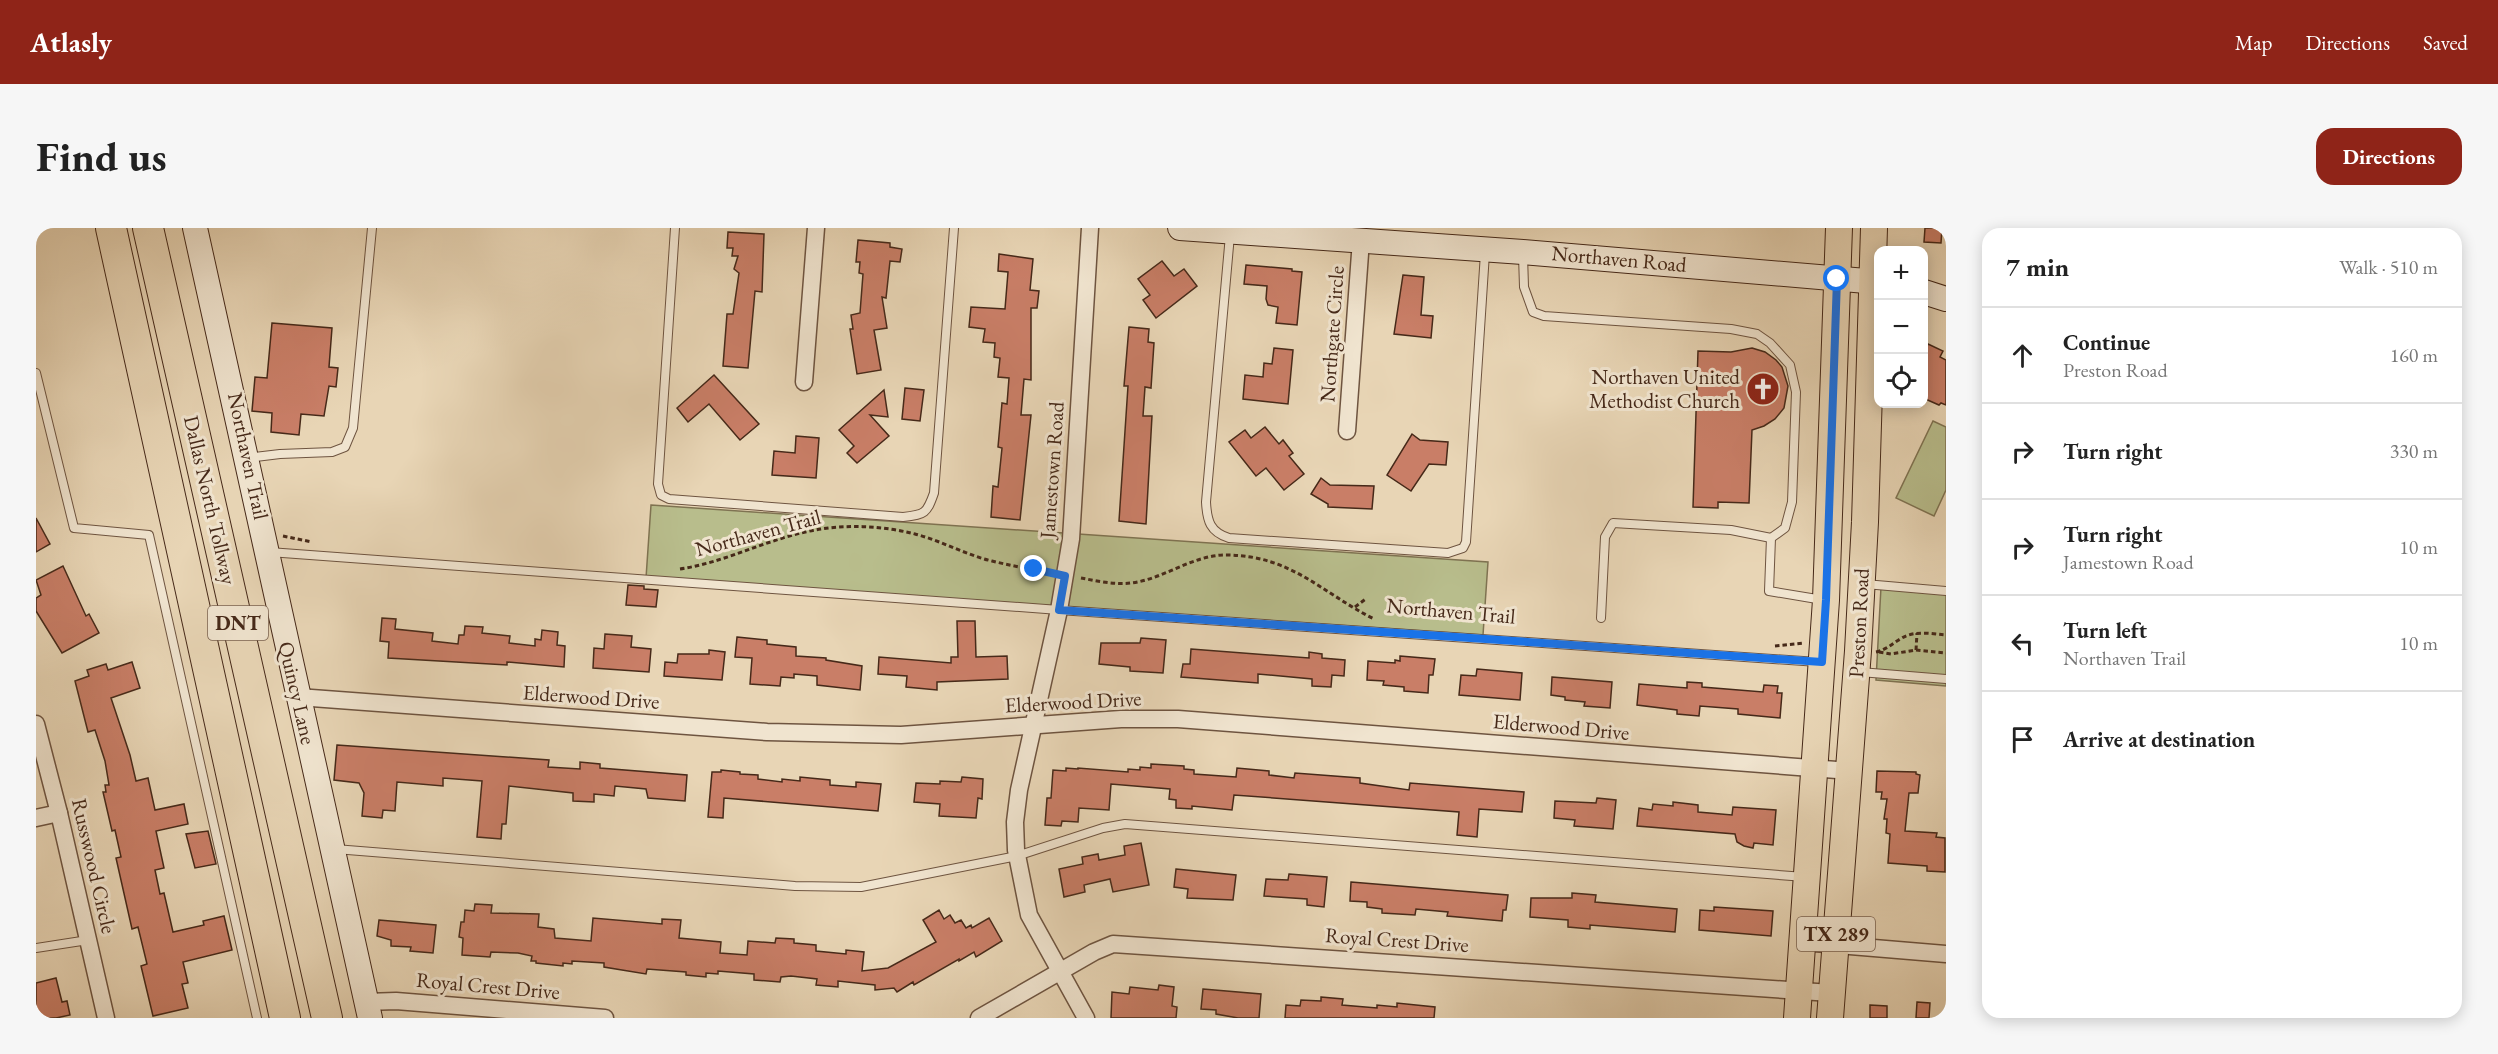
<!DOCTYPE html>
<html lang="en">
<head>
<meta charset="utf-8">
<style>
	body { margin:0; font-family:"EB Garamond",serif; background:#f6f6f6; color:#222 }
	.controls { position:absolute; right:18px; top:18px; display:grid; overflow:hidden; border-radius:12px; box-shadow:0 3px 15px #0003 }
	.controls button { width:54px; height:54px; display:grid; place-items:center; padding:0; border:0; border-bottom:2px solid #e0e0e0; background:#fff; color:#222; font:30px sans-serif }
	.stop { position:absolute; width:18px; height:18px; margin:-14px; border:4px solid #1a73e8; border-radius:50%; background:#fff }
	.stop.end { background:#1a73e8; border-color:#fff; box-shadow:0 2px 6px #0008 }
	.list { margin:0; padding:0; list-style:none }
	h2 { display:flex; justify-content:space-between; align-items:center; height:78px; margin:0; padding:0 24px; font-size:26px }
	h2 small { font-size:20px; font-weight:400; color:#767676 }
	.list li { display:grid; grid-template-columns:39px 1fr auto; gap:18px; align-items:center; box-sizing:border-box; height:96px; padding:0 24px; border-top:2px solid #e0e0e0 }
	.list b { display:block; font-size:22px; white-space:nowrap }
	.list p { margin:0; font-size:20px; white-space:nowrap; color:#767676 }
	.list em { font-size:20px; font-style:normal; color:#767676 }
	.icon { flex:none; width:33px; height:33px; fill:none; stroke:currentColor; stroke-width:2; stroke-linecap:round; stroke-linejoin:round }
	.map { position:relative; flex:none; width:1910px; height:790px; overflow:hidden; border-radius:18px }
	header { display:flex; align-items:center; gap:36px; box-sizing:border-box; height:84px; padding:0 30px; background:#8f2418; color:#fff }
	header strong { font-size:28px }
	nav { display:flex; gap:33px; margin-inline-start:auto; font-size:21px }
	.intro { display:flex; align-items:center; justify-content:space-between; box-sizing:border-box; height:144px; padding:0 36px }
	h1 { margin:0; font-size:42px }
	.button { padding:15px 27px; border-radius:18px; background:#8f2418; color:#fff; font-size:21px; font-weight:700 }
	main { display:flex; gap:36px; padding:0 36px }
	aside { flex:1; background:#fff; border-radius:18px; box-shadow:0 3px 15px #0003 }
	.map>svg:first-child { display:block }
	.green { fill:#b8bd8c; stroke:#7f7352; stroke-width:1.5 }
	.building { fill:#c97e67; stroke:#462919; stroke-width:1.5 }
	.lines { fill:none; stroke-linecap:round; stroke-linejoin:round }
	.lane-casing { stroke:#6e5440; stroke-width:10 }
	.street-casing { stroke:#6e5440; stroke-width:19 }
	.secondary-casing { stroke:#462919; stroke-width:26 }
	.primary-casing { stroke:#462919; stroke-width:28 }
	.highway-casing { stroke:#462919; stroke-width:32 }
	.path { stroke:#462919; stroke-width:3; stroke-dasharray:4.5 3; stroke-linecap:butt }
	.lane { stroke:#f0e4cf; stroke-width:8 }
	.street { stroke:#f0e4cf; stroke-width:16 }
	.secondary { stroke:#f0e4cf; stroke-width:24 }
	.primary { stroke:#e8d5b5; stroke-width:26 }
	.highway { stroke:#e8d5b5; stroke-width:30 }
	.route { stroke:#1a73e8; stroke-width:8 }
	.labels { text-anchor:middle; stroke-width:6; stroke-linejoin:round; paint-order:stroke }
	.shield { fill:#f0e4cf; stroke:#796150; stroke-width:1.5 }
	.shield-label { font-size:20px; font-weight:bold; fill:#462919 }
	.street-label { font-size:21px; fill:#462919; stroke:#f0e4cf }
	.poi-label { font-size:21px; fill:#462919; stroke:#f0e4cf; text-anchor:end }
</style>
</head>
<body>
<header>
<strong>Atlasly</strong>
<nav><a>Map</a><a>Directions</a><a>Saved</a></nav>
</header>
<div class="intro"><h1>Find us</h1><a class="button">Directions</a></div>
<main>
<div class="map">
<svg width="1910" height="790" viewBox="0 0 1910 790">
	<rect width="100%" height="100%" fill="#e8d5b5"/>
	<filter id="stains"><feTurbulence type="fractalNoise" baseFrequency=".00333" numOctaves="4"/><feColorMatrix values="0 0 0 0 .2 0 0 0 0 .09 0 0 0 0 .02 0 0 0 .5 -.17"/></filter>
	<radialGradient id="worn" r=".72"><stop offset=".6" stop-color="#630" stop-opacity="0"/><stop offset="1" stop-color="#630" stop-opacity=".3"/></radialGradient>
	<!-- green -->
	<g class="green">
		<path d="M1897 193 1910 199V262L1898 288 1860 270Z"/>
		<path d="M615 277 1452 334 1447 407 610 350Z"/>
		<path d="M1845 359 1910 365V458L1840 452Z"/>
	</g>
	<!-- building -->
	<g class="building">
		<path d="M1889 0H1906L1905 15 1888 14Z"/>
		<path d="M692 4 728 6 726 64 719 63 712 140 687 138 691 86H697L703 45 698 41 702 28H696L697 20H691Z"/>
		<path d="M822 12 854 15V19L866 21 864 34 854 33 850 70 846 69 851 100 838 102 845 142 821 146 814 101H817L815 87 824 85 827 46 823 45 824 34H820Z"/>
		<path d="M963 26 997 31 994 62 1003 63 1001 80H995V152L988 151 985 187H995L984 292 955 289 957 258 962 259 966 220 962 219 966 175 971 176 973 150 962 149 964 130 958 129 959 115 947 114 949 101 933 99 935 79 969 81 972 44 962 43Z"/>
		<path d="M1126 33 1138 48 1148 41 1161 58 1120 90 1107 72 1114 67 1102 51Z"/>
		<path d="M1210 37 1256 41V43L1266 44 1261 97 1240 95 1242 79 1232 77 1230 71 1231 58 1208 56Z"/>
		<path d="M1367 47 1388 49 1385 87 1397 88 1395 110 1358 106Z"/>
		<path d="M236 95 296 100 293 139 302 140 300 159 293 158 288 188 265 186 263 207 235 204 236 185 216 183 219 149 231 150Z"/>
		<path d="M1093 99 1113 101 1112 114 1118 115 1115 160 1109 159 1107 188H1116L1110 296 1083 293 1092 158H1088Z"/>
		<path d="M1892 116 1907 123 1904 129 1910 132V177L1905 175 1903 177 1887 170V126Z"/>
		<path d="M1238 120 1257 122 1252 176 1207 171 1209 147 1227 149 1228 135 1236 136Z"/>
		<path d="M1716 120 1729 124 1740 132 1746 139 1752 158 1748 180 1739 191 1728 198 1716 202 1713 275 1682 274V280L1657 279 1662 123 1695 124Z"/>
		<path d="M678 147 723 196 704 212 673 176 652 194 641 180Z"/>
		<path d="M869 160 888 162 884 193 866 191Z"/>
		<path d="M848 162 852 189 834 187 853 208 821 235 811 225 818 218 803 202Z"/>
		<path d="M1229 199 1243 216 1247 212 1257 225 1253 228 1268 246 1248 262 1230 240 1220 248 1193 214 1209 202 1215 210Z"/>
		<path d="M1376 206 1384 212 1412 214 1410 237 1393 236 1375 263 1351 247Z"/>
		<path d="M760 208 783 210 780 250 736 247 738 223 759 225Z"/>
		<path d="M1285 250 1294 257 1338 258 1336 281 1292 279V276L1275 266Z"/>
		<path d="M0 290 14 316 0 324Z"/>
		<path d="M27 338 50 388 53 386 63 405 26 425 0 383V370L5 367 0 352Z"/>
		<path d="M592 357 608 358V361L622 362 620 379 590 377Z"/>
		<path d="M346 390 360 391 359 401 397 405 396 413 422 416 423 407H428L429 398 447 399 446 405 474 408 473 415 499 418V411L505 412 506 402 522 404 521 417 529 418 528 439 471 434V437L352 430 353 414 344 413Z"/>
		<path d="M921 393H939L940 429 971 428 972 451 901 454V462L870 459 871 448 842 446 843 429 915 435V429H922Z"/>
		<path d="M569 406 596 408 595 419 615 421 613 444 557 440 558 420 568 421Z"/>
		<path d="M701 409 731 412V416L760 419V428L790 430V432L826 438 824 462 781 457V448L758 446V450L745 449 744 458 714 456 716 430 699 429Z"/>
		<path d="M1105 410 1130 412 1127 445 1094 443V439L1063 436 1065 415H1104Z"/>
		<path d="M1155 421 1273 430V424L1286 426V430L1309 432 1308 448 1296 447 1295 459 1276 458V451L1222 446V455L1145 449 1147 436H1154Z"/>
		<path d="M673 422 689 424 686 452 628 448 629 434 641 435 642 426H673Z"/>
		<path d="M1364 428 1399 431 1397 447H1393L1392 465 1368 463V459L1347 457 1348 453 1331 452 1332 433 1359 435V432L1364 433Z"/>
		<path d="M96 434 104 460 75 470 94 527 100 553 112 550 119 582 148 576 152 596 120 603 128 640 119 642 124 666 128 665 137 704 168 697 167 693 188 688 196 722 147 734 152 755 146 756 152 780 117 788 105 738 111 736 102 699 96 701 80 630 85 629 79 602 76 603 67 564H70L69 557H73L69 533 59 502 52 504 39 453 53 448 51 442 70 436 72 442Z"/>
		<path d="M1441 441 1486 445 1484 472 1423 467 1425 447 1440 448Z"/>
		<path d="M1516 449 1576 454 1574 480 1548 478 1549 474 1529 472V469L1515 467Z"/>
		<path d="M1651 454 1666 455V459L1727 464 1728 457 1742 458 1741 465H1746L1744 490 1702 486V481L1664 478 1663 488 1641 486V482L1601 477 1603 456 1651 460Z"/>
		<path d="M301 517 513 532 512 539 544 541V534L564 536V540L651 547 649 573 612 570 610 561 579 558 578 568 558 566V574L537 573V565L473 558 470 596H466L465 611 441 609 446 553 407 550V558L361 554 359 583 347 582 346 590 326 588 328 565 323 555 298 552Z"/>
		<path d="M1115 536 1148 538V541L1158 542V546L1200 549 1201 540 1233 543V547L1258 550 1259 545 1324 550V555L1373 562 1374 555 1488 564 1486 584 1443 581 1441 609 1421 607 1423 584 1198 567 1196 582 1156 578V581L1140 580V572L1133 571 1134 561 1075 556 1073 582 1043 580 1042 594 1026 593 1025 598 1009 597 1011 570H1015L1017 542 1030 543V540L1042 541V540L1092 544V541L1104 542V539L1115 540Z"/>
		<path d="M685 542 704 544V546L722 547V551L746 554V551L764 553V549L794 552V557L820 559V554L845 556 842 583 688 570 687 590 672 589 676 544H685Z"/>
		<path d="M1841 543 1880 544V546L1884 547 1882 565H1873L1869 603 1901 605 1900 609 1909 610V644L1891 643V638L1852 635 1854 606 1850 605 1851 591H1848L1851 571H1845L1846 564H1840Z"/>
		<path d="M926 549 947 551 946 571 942 570 940 590 903 588 904 576 878 574 880 555 904 556V553L925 554Z"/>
		<path d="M1561 570 1580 572 1577 601 1538 598 1539 592 1518 590 1519 573 1560 575Z"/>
		<path d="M1637 574 1662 577V584L1696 587 1697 579 1740 582 1737 617 1718 615 1717 620 1708 618 1701 614 1699 606 1601 598 1603 580 1616 582 1617 576 1637 578Z"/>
		<path d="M172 603 180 636 159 640 150 606Z"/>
		<path d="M1105 615 1113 657 1077 664 1074 651 1048 657 1049 664 1028 669 1023 641 1047 636 1046 629 1062 626 1063 632 1089 627 1088 618Z"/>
		<path d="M1140 641 1200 647 1197 672 1151 670 1152 661 1138 659Z"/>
		<path d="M1253 646 1291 649 1288 679 1271 677V671L1228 668 1230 651 1252 652Z"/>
		<path d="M1315 654 1472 667 1470 682H1467L1466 693 1411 688 1412 684 1380 681 1379 687 1346 685V681L1331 679V674L1314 673Z"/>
		<path d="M1536 665 1560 667 1559 674 1641 681 1639 704 1554 697V701L1532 699V692L1494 689 1495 670H1536Z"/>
		<path d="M439 676 456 677 455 685 503 686 502 699 518 701 519 710 555 713 557 690 626 696V691L645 692 643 710 685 714 684 725 711 727 712 713 739 715 740 710 758 711V715L780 717V723L810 726V722L828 724 826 743 852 740 900 714 887 692 903 682 908 691 914 687 919 695 925 692 930 700 935 697 936 700 953 690 966 713 940 729 938 724 923 733V731L878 757 877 754 861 764 858 760 839 762V757L802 753V759L780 757 781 751 755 748 745 749 744 754 718 752V746L682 743V746L670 745V749L650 747V744L611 741 610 746 568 739V735L536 733V736L527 735V738L500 735V733H495L496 728 482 725 455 724 454 729 426 727 427 710 423 709 425 694H428L429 682 438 683Z"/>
		<path d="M1678 679 1737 683 1735 708 1663 702 1664 682 1678 683Z"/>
		<path d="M343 692 400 697 397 725 374 723 375 719 355 718V712L341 708Z"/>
		<path d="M20 750 26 774 31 773 34 787 20 790H0V755Z"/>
		<path d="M1123 757 1138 759 1136 778 1141 779 1140 790H1075L1076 764 1093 766 1094 759 1122 762Z"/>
		<path d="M1167 761 1225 766 1223 790H1202L1180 786V782L1165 781Z"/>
		<path d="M1285 769 1307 771 1306 777 1341 780V777L1361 779V775L1399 779 1398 790H1249L1250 777 1264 778 1265 772 1285 773Z"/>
		<path d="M1881 774 1894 775 1893 790H1880Z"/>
		<path d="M1834 777 1851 778V790H1834Z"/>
	</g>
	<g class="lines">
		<defs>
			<g id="lane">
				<path d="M639 0 622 256 625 267 633 271 867 289C889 287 891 285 898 265L918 0"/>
				<path d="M1194 7 1170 274C1171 293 1174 304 1193 310L1412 325 1427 320 1430 314 1449 25"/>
				<path d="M1487 27 1488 59 1497 84 1508 88 1695 101 1721 106 1734 115 1754 137 1760 164 1756 274 1749 300 1735 310 1733 363 1787 372"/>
				<path d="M0 145 38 300 113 307 221 790"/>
				<path d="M211 230 244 226 296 224 309 219 317 200 336 0"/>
				<path d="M233 324 1023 382 1782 434"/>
				<path d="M1829 356 1910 363"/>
				<path d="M1565 390 1569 309 1577 295 1695 302 1735 310"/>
				<path d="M1824 444 1910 451"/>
				<path d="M299 621 759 658 825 659 981 628 1067 600 1089 596 1769 649"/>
				<path d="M0 720 52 712"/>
			</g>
			<g id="street">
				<path d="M768 154 780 0"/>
				<path d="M1311 203 1325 12"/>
				<path d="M262 469 731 504 865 507 1085 491H1142L1814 543"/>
				<path d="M0 496 23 585 70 790"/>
				<path d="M0 590 23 585"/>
				<path d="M1766 714 1910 726"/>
				<path d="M330 774 360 773 569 790"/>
				<path d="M943 790 1058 724 1077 716 1795 765"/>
				<path d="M1050 790 993 687 980 622 979 594 983 562 1023 382 1035 311 1054 0"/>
			</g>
			<g id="secondary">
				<path d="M159 0 334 790"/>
				<path d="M1144 0 1487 24 1842 54"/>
				<path d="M1888 64 1910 71"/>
			</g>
			<g id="primary">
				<path d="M1761 790 1790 372 1803 0"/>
				<path d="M1794 790 1822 423 1829 294 1838 0"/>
			</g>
			<g id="highway">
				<path d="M75 0 249 790"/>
				<path d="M112 0 291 790"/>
			</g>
		</defs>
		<!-- lane casing -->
		<use href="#lane" class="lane-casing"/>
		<!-- street casing -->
		<use href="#street" class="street-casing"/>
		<!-- secondary casing -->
		<use href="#secondary" class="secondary-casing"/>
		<!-- primary casing -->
		<use href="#primary" class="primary-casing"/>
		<!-- highway casing -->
		<use href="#highway" class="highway-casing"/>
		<!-- path -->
		<g class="path">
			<path d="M247 308 276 314"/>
			<path d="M644 341C691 334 733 310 779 302 811 296 848 298 879 306 906 313 930 327 956 333 976 338 995 341 1015 345"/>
			<path d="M1045 350C1061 353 1079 357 1095 355 1129 351 1157 326 1192 327 1256 328 1286 365 1338 391"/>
			<path d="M1319 379 1331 370"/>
			<path d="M1739 418 1768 415"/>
			<path d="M1880 422 1881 405"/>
			<path d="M1840 424C1850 422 1857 415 1866 410 1879 402 1896 406 1910 407"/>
			<path d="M1843 424 1855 426 1880 422 1910 425"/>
		</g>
		<!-- lane -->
		<use href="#lane" class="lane"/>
		<!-- street -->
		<use href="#street" class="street"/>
		<!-- secondary -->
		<use href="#secondary" class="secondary"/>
		<!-- primary -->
		<use href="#primary" class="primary"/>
		<!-- highway -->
		<use href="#highway" class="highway"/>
	</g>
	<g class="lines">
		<!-- route -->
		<path class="route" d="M998 341 1029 348 1023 382 1786 434 1790 372 1801 51"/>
	</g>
	<!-- icons -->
	<defs>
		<symbol id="church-disc" viewBox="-11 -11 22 22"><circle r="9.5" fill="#8f2418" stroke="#f0e4cf"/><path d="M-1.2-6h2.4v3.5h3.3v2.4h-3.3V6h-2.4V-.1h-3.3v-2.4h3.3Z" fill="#fff"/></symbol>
	</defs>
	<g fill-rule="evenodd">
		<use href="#church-disc" x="1708" y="142" width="38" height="38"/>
	</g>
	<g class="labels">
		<!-- shield labels -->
		<g class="shield">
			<rect x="172" y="378" width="60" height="34" rx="4.5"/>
			<rect x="1761" y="689" width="78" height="34" rx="4.5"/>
		</g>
		<g class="shield-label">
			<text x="202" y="402">DNT</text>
			<text x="1800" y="713">TX 289</text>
		</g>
		<!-- street labels -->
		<g class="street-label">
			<text transform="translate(1583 31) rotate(5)" y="7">Northaven Road</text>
			<text transform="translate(1296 106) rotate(-86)" y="7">Northgate Circle</text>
			<text transform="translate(212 228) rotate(78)" y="7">Northaven Trail</text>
			<text transform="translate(1016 242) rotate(-86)" y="7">Jamestown Road</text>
			<text transform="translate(174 272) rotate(77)" y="7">Dallas North Tollway</text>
			<text transform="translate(722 305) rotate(-15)" y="7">Northaven Trail</text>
			<text transform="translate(1415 383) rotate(5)" y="7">Northaven Trail</text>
			<text transform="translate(1823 395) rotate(-87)" y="7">Preston Road</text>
			<text transform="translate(261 465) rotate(77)" y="7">Quincy Lane</text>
			<text transform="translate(555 469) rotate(4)" y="7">Elderwood Drive</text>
			<text transform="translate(1037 474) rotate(-3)" y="7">Elderwood Drive</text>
			<text transform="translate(1525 499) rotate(5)" y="7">Elderwood Drive</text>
			<text transform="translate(58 638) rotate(77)" y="7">Russwood Circle</text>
			<text transform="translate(1361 712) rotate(4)" y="7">Royal Crest Drive</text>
			<text transform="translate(452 758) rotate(5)" y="7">Royal Crest Drive</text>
		</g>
		<!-- poi labels -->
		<g class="poi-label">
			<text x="1704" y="156">Northaven United<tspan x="1704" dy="24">Methodist Church</tspan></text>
		</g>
	</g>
	<rect width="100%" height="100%" filter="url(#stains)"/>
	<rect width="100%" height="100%" fill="url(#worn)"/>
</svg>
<div class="controls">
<button>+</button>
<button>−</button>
<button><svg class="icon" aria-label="locate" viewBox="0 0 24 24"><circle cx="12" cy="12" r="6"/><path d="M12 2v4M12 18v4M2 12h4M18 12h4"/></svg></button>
</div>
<div class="stop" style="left:1801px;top:51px"></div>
<div class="stop end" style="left:998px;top:341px"></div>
</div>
<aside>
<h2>7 min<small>Walk · 510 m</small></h2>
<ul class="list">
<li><svg class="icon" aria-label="ahead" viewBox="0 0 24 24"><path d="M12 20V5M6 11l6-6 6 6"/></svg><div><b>Continue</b><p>Preston Road</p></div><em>160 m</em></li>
<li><svg class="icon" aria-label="right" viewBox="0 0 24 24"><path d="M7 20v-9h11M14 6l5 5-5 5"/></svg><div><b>Turn right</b></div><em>330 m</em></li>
<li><svg class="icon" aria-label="right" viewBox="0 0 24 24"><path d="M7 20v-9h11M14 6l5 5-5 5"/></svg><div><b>Turn right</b><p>Jamestown Road</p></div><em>10 m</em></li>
<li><svg class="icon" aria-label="left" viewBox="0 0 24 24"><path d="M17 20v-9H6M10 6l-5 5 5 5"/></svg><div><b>Turn left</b><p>Northaven Trail</p></div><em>10 m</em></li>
<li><svg class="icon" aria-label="arrive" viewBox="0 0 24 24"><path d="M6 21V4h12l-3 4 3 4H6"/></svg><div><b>Arrive at destination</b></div></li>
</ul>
</aside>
</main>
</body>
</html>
